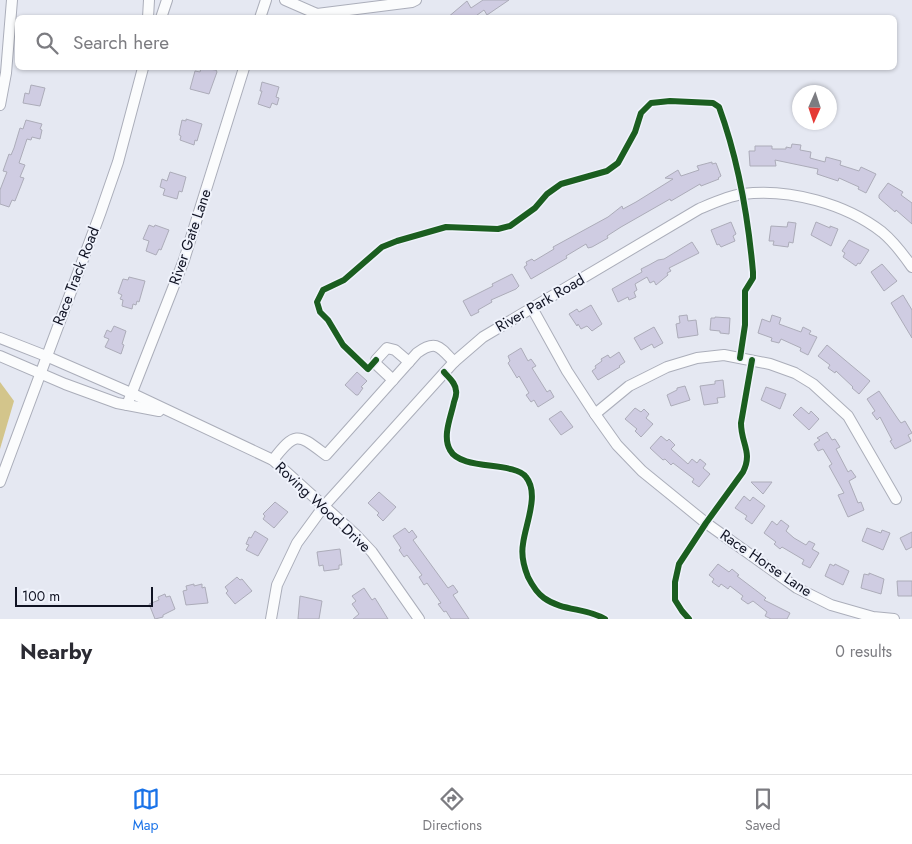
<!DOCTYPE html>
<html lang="en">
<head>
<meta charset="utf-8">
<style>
	body { margin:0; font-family:Jost,sans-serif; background:#f7f7f7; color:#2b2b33 }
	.compass { position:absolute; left:792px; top:85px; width:45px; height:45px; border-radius:50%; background:#fff; box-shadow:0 1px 4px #0004; rotate:183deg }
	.scale { position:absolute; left:15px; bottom:12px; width:138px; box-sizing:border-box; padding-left:5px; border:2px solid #101323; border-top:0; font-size:14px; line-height:18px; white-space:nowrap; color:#101323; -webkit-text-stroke:4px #f0f3fc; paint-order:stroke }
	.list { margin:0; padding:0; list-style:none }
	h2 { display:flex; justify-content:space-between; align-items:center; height:65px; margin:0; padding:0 20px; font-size:21px }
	h2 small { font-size:16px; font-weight:400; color:#7c7c81 }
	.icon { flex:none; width:28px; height:28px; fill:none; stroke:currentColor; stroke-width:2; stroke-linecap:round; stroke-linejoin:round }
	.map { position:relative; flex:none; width:912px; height:619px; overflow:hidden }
	.search { position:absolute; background:#fff; box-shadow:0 1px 4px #0004; left:15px; right:15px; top:15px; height:55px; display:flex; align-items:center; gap:12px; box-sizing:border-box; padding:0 18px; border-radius:8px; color:#7c7c81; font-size:19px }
	.sheet { height:155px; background:#fff }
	nav { display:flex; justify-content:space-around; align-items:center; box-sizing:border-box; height:70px; border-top:1px solid #e1e1e2; background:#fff; font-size:14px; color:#7c7c81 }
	nav a { display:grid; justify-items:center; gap:2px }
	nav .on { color:#1a73e8 }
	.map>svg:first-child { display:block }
	.forest { fill:#d3c58b }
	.building { fill:#cfcce2; stroke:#acacb9 }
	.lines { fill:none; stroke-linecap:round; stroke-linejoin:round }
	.minor-casing { stroke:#abaeba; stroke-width:12 }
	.minor { stroke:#fbfcfd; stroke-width:10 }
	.cycleway-casing { stroke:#f0f3fc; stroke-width:9 }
	.cycleway { stroke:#1b5e20; stroke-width:6 }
	.labels { text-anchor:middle; stroke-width:4; stroke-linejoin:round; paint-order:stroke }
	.street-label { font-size:15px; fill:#101323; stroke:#f0f3fc }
</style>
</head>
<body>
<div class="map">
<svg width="912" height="619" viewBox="0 0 912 619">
	<rect width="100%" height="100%" fill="#e5e8f2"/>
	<!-- forest -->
	<path class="forest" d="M0 382 14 401 0 449Z"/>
	<!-- building -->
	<g class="building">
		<path d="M483 0H509L487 15 484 10 473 18H447L467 1 471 8Z"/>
		<path d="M201 68 216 70 217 72 209 94 190 89 195 71 200 72Z"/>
		<path d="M262 82 279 87 276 97 279 98 277 105 272 103 270 108 258 104 262 91H260Z"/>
		<path d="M31 85 45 88 40 106 23 103 25 93 29 94Z"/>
		<path d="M186 119 202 124 197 141 195 140 194 145 180 140 181 136 179 135 180 129 182 120 186 121Z"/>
		<path d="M26 120 42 124 40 129 42 130 40 139 32 137 31 140 27 139 19 163 25 165 20 177 24 178 15 201 12 200 9 207 0 204V190L7 172 3 171 9 154 11 155 14 148 20 128 23 129Z"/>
		<path d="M792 144 801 145 800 150 811 152 810 158 825 162 826 157 841 161 840 165 859 171 861 167 876 174 866 193 858 189 859 187 839 178 838 181 817 174 818 169 775 160 776 166H750L749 151H755V146H772V149H786V147L791 148Z"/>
		<path d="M712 162V164L716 163 721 176 718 178 719 179 701 186 700 184 671 201 670 199 621 227 607 236 608 238 592 247 588 248 586 244 566 256 567 258 531 279 524 267 527 265 526 262 532 259 534 261 554 249 553 247 608 217 622 206 623 209 636 202 673 179 665 178 678 170 681 176 699 170 697 166Z"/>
		<path d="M170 172 186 177 182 192 179 191 177 199 163 195 165 189 160 187 162 179 167 181Z"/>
		<path d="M888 183 903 192 901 195 912 203V224L896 210 895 212 879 198V195Z"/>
		<path d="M731 222 736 234 733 236 735 241 721 247 719 244 717 245 711 230Z"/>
		<path d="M788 222 796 223 793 243 789 242 788 247 773 245 774 241H769L771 226 787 227Z"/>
		<path d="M816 222 830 228V226L838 229 831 246 811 235Z"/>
		<path d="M149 225 154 227 155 225 169 230 161 250 159 249 156 255 146 251 149 241 143 239Z"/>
		<path d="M849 240 869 250 860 264 858 263 856 266 843 257 845 253 842 251Z"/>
		<path d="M692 242 699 253 669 268 671 271 667 273 668 275 656 285 654 281 650 283 647 277 635 284 637 290 634 292 636 297 629 300 628 297 618 302 612 289 642 272 641 269 649 265 658 260 664 259Z"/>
		<path d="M882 264 897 281 884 291 871 272Z"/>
		<path d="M512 274 519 286 516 289 491 300 492 302 478 310 479 312 471 316 463 301 493 286 492 284Z"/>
		<path d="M129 277 145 281 139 302 137 301 136 305 133 304 132 309 122 306 123 300 120 299 122 295 118 293 123 279 128 280Z"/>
		<path d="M903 295 912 310V338L891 303Z"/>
		<path d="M591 305 602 324 592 331 587 326 581 329 578 324 577 326 569 314 577 309 579 312Z"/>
		<path d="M687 315 688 321 696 320 698 335 678 338 676 324 680 323 679 316Z"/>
		<path d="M772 315 781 318 779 324 801 332 803 327 811 331 809 334 817 337 808 355 800 351 801 348 781 339 779 343 771 341 772 338 758 333 762 319 770 322Z"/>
		<path d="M715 317 730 318 729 334 720 333V331L710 330 711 318H715Z"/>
		<path d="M114 326 126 331 122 344 124 345 121 354 105 347 109 339 104 337 107 330 111 332Z"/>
		<path d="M654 327 663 343 654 348 652 344 641 350 634 338Z"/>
		<path d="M827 345 870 381 859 394 852 388 853 387 836 371 835 373 828 368 830 365 818 356Z"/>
		<path d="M521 348 528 361 531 359 536 366 532 368 547 392 550 390 554 397 538 407 534 400 531 402 526 395 529 393 519 376 517 378 508 363 510 361 508 356Z"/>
		<path d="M619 352 625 362 619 366 620 367 598 380 592 371 596 368 595 366 602 361 601 359 608 355 610 358Z"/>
		<path d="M357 372 367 381 361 387 363 388 358 395H356L345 385Z"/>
		<path d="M723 380 725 397 717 398 718 403 704 405 700 386 715 384V381Z"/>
		<path d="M685 386 690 400 671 406 667 395 677 390V388Z"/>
		<path d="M766 387 786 394 780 409 761 400Z"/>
		<path d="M879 391 898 419 901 423 905 421 912 433 908 435 911 441 895 449 890 441 892 440 880 417 877 420 872 413 875 411 867 399Z"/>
		<path d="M801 407 809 414 811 411 819 419 809 430 793 415Z"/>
		<path d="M635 408 641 412 644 409 649 414 646 418 653 424 641 437 635 431 637 429 625 419Z"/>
		<path d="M561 411 573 427 561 435 549 419Z"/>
		<path d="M827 432 832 440 835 439 840 447 836 449 848 472 851 470 856 477 849 481 858 503 861 502 864 510 848 517 838 495 844 493 829 466 832 464 823 449 818 451 814 444 820 440 817 438Z"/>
		<path d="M661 436 667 441 669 439 675 445 671 449 688 464 692 459 697 463 700 459 706 464 703 468 710 474 699 487 692 482 694 479 673 463 671 465 665 459 663 460 650 448Z"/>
		<path d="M751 482H772L763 494Z"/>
		<path d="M379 492 396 507 383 521 377 515 379 513 368 503Z"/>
		<path d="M744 496 750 501 753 497 765 506 752 524 745 519 747 516 735 508Z"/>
		<path d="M275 502 288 512 274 528 263 519 265 516 263 514Z"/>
		<path d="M781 520 789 526 786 531 794 538 806 545 809 541 815 544 812 549 819 553 810 568 802 564 804 560 782 547 780 549 774 544 776 542 764 533 772 521 777 525Z"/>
		<path d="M405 528 409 533 412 530 417 537 413 540 448 588 453 585 458 592 453 595 469 619H451L446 611 444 612 438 604 441 603 427 583 424 585 419 577 422 575 407 555 404 557 399 550 401 548 393 536Z"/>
		<path d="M867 528 881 533 882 530 890 533 883 550 862 541Z"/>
		<path d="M255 531 268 539 258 556 246 550 249 545 246 544 249 537 251 538Z"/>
		<path d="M912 532V547L906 550 900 538Z"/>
		<path d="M340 549 342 565H339V569L324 571 323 565 319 566 317 552Z"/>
		<path d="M718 564 729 572 732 569 739 575 737 576 766 598 764 600 790 613 787 619H771L765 616 767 612 753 601 748 604 741 599 743 596 730 586 728 589 721 584 719 587 712 582 714 579 709 575Z"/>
		<path d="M830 564 834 566 835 564 849 571 843 585 825 576Z"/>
		<path d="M869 573 884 579 881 594 861 588 864 574 869 575Z"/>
		<path d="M237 577 240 580 242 579 252 591 235 604 226 593 228 591 225 587Z"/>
		<path d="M897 581H912V596H898Z"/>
		<path d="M194 584V586L202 584V588L205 587 208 603 186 605 183 591 187 590 186 586Z"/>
		<path d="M364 588 372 600 375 598 388 619H353L359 614 352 604 356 601 352 596Z"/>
		<path d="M165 594 166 597 170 596 175 609 163 615V617L155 619 149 604 159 600 158 597Z"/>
		<path d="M300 596 322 601 319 619H298Z"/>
	</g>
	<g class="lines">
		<defs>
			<g id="minor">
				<path d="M285 0 317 14 412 2 416 0"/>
				<path d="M148 18 149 0"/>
				<path d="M161 18 167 0"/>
				<path d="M260 18 266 0"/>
				<path d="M0 105 6 73 12 0"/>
				<path d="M532 308 567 371 595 414 617 445 642 471 706 523 797 588 831 605 873 617 894 619"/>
				<path d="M0 338 46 356 131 393 273 460 356 535 372 552 419 619"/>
				<path d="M0 356 65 384 117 403 159 411"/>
				<path d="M393 380 377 365 376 360 387 348 395 350 409 362"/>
				<path d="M127 405 184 260 244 68"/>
				<path d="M595 414 629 386 667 367 697 358 724 355 770 364 795 373 813 384 848 416 896 499"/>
				<path d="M273 460C296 430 298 434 326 455L417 353C436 339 440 347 454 362"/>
				<path d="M0 482 100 214 118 162 143 68"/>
				<path d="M271 619 277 585 297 543 324 506 454 362 483 337 699 209C713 203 728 196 743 194 789 188 846 204 882 232 894 242 903 254 912 267"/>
			</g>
		</defs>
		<!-- minor casing -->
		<use href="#minor" class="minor-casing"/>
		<!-- minor -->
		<use href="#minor" class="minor"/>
		<defs>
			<g id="cycleway">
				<path d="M376 360 368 369 343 345 328 320 320 312 317 302 323 290 344 280 382 247 397 241 446 227 498 229 510 226 535 208 547 194 561 184 607 171 618 163 635 132 641 113 651 103 670 101 713 103 719 107C738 159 748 216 753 272V278L745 291V325L740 358"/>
				<path d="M444 372C449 378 456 383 456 391 457 394 455 399 454 402 451 417 442 436 450 450 461 471 514 461 526 477 540 494 525 525 523 544 521 555 524 567 528 577 532 585 537 593 544 598 562 611 587 608 605 619"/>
				<path d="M689 619 682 611 675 600V582L679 564 706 523 743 472C753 452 741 444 741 423L752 360"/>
			</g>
		</defs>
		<!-- cycleway casing -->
		<use href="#cycleway" class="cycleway-casing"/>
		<!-- cycleway -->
		<use href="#cycleway" class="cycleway"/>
	</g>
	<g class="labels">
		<!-- street labels -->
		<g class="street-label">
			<text transform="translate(190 237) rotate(-71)" y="5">River Gate Lane</text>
			<text transform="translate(76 276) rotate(-69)" y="5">Race Track Road</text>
			<text transform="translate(540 303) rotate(-30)" y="5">River Park Road</text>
			<text transform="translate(323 507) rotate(43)" y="5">Roving Wood Drive</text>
			<text transform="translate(766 563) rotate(34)" y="5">Race Horse Lane</text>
		</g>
	</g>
</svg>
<svg class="compass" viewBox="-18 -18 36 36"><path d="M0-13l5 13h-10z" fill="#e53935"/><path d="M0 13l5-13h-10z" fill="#7c7c81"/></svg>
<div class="scale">100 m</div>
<div class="search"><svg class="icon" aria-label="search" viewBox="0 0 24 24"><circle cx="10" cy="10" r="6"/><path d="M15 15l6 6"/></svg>Search here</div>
</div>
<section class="sheet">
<h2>Nearby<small>0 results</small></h2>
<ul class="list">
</ul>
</section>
<nav>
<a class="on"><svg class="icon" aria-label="map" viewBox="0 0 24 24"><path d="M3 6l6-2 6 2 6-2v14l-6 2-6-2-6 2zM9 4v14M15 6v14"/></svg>Map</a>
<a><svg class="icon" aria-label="directions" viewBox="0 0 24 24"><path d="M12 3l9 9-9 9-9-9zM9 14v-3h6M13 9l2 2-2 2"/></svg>Directions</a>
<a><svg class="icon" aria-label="saved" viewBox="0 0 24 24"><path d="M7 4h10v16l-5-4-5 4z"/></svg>Saved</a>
</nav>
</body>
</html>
